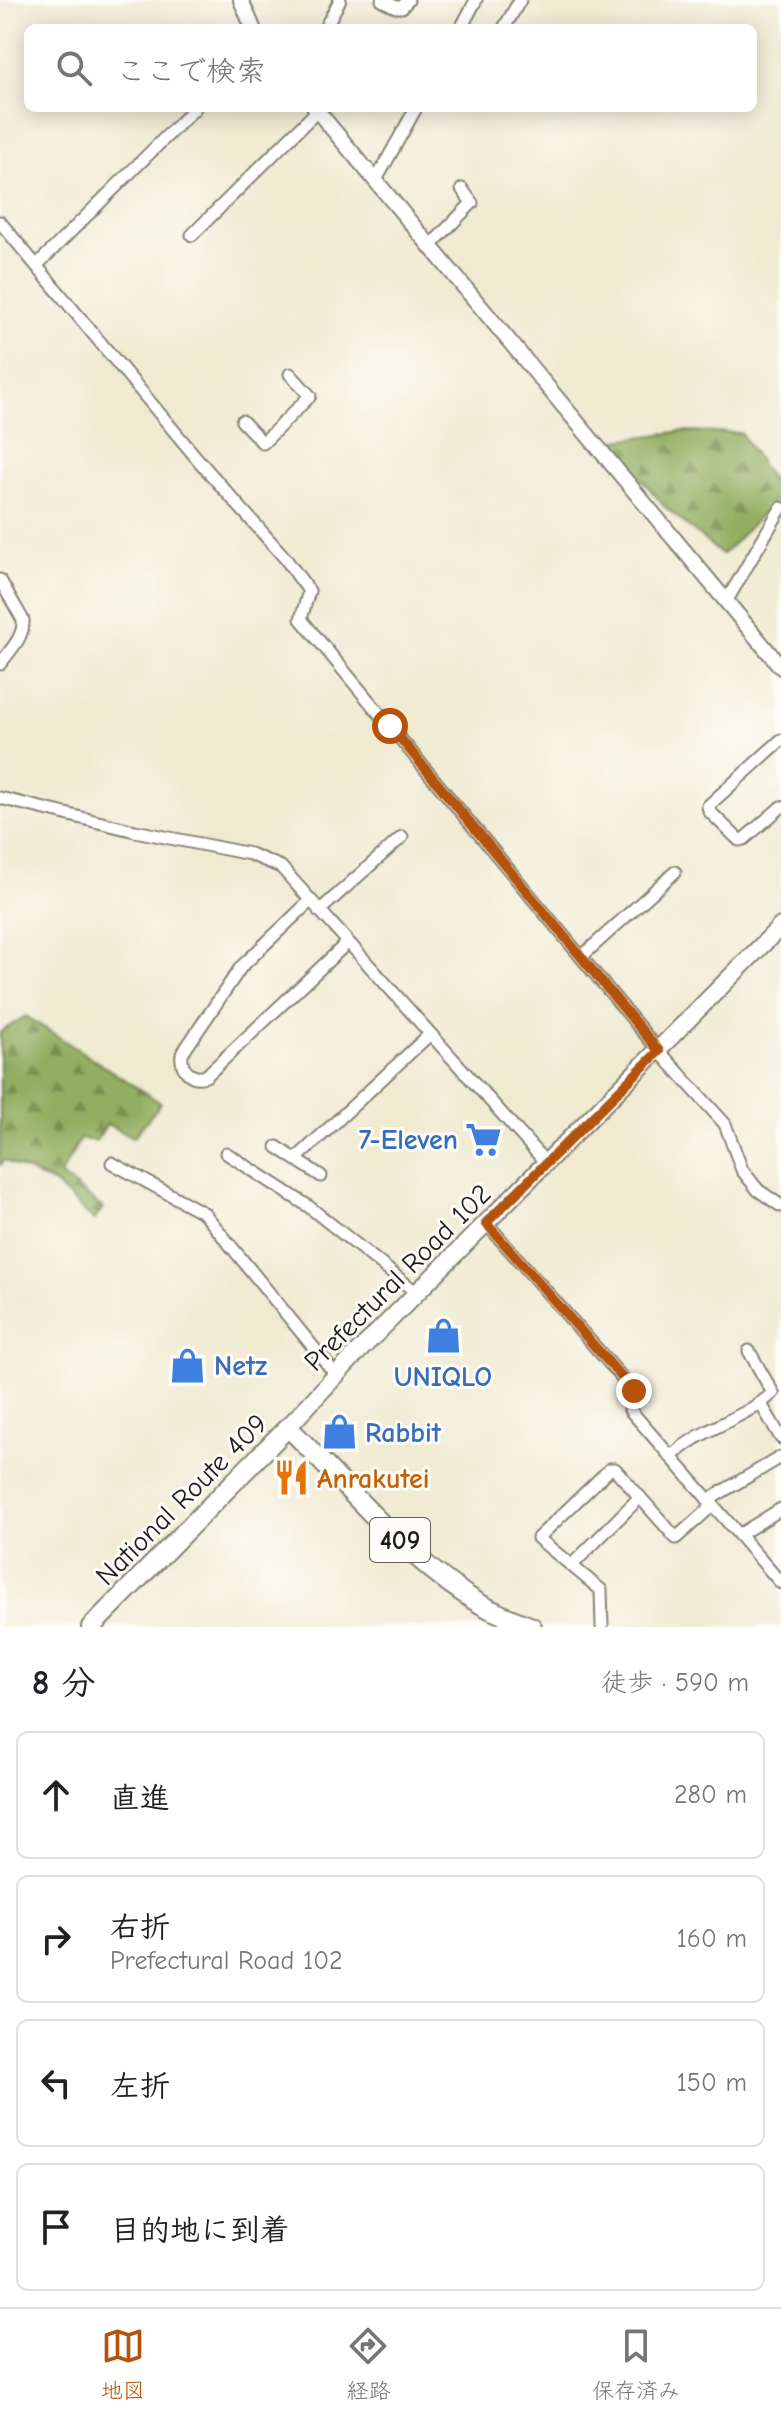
<!DOCTYPE html>
<html lang="ja">
<head>
<meta charset="utf-8">
<style>
	body { margin:0; font-family:"Comic Neue","Klee One",sans-serif; background:#f2f2f2; color:#202124 }
	.stop { position:absolute; width:24px; height:24px; margin:-18px; border:6px solid #b45309; border-radius:50%; background:#fff }
	.stop.end { background:#b45309; border-color:#fff; box-shadow:0 2px 8px #0008 }
	.list { margin:0; padding:0; list-style:none }
	h2 { display:flex; justify-content:space-between; align-items:center; height:104px; margin:0; padding:0 32px; font-size:34px }
	h2 small { font-size:26px; font-weight:400; color:#757577 }
	.list li { display:grid; grid-template-columns:52px 1fr auto; gap:24px; align-items:center; box-sizing:border-box; height:128px; margin:0 16px 16px; padding:0 16px; border:2px solid #e0e0e0; border-radius:12px }
	.list b { display:block; font-size:30px; white-space:nowrap }
	.list p { margin:0; font-size:26px; white-space:nowrap; color:#757577 }
	.list em { font-size:26px; font-style:normal; color:#757577 }
	.icon { flex:none; width:44px; height:44px; fill:none; stroke:currentColor; stroke-width:2; stroke-linecap:round; stroke-linejoin:round }
	.map { position:relative; flex:none; width:781px; height:1627px; overflow:hidden }
	.search { position:absolute; background:#fff; box-shadow:0 4px 20px #0003; left:24px; right:24px; top:24px; height:88px; display:flex; align-items:center; gap:20px; box-sizing:border-box; padding:0 28px; border-radius:12px; color:#757577; font-size:30px }
	.sheet { height:680px; background:#fff }
	nav { display:flex; justify-content:space-around; align-items:center; box-sizing:border-box; height:112px; border-top:2px solid #e0e0e0; background:#fff; font-size:22px; color:#757577 }
	nav a { display:grid; justify-items:center; gap:4px }
	nav .on { color:#b45309 }
	.map>svg:first-child { display:block }
	.forest { fill:url(#forest-firs); stroke:#58653e; stroke-width:2 }
	.lines { fill:none; stroke-linecap:round; stroke-linejoin:round }
	.minor-casing { stroke:#868376; stroke-width:15 }
	.tertiary-casing { stroke:#868376; stroke-width:18 }
	.secondary-casing { stroke:#868376; stroke-width:20 }
	.trunk-casing { stroke:#868376; stroke-width:22 }
	.minor { stroke:#fff; stroke-width:11 }
	.tertiary { stroke:#fff; stroke-width:14 }
	.secondary { stroke:#fff; stroke-width:16 }
	.trunk { stroke:#fff; stroke-width:18 }
	.route { stroke:#b45309; stroke-width:10 }
	.labels { text-anchor:middle; stroke-width:6; stroke-linejoin:round; paint-order:stroke }
	.shield { fill:#fdfcf7; stroke:#605f5e; stroke-width:2 }
	.shield-label { font-size:26px; font-weight:bold; fill:#1c1c1c }
	.shop-label { font-size:28px; font-weight:bold; fill:#366cbe; stroke:#fdfcf7; text-anchor:start }
	.street-label { font-size:28px; fill:#1c1c1c; stroke:#fdfcf7 }
	.food-label { font-size:28px; font-weight:bold; fill:#c56008; stroke:#fdfcf7; text-anchor:start }
</style>
</head>
<body>
<div class="map">
<svg width="781" height="1627" viewBox="0 0 781 1627">
	<defs>
		<pattern id="forest-firs" width="22" height="20" patternUnits="userSpaceOnUse" patternTransform="scale(2)"><rect width="22" height="20" fill="#93ae60"/><path d="M5 1l3.5 6h-7zM16 11l3.5 6h-7z" fill="#778d4e"/></pattern>
	</defs>
	<rect width="100%" height="100%" fill="#fdfcf7"/>
	<filter id="ink" filterUnits="userSpaceOnUse"><feTurbulence type="fractalNoise" baseFrequency=".0125" numOctaves="2"/><feDisplacementMap in="SourceGraphic" scale="16" xChannelSelector="R" yChannelSelector="G"/><feConvolveMatrix kernelMatrix="1 2 1 2 8 2 1 2 1" color-interpolation-filters="sRGB"/></filter>
	<filter id="wash" filterUnits="userSpaceOnUse"><feTurbulence type="fractalNoise" baseFrequency=".006" numOctaves="4" result="noise"/><feDisplacementMap in="SourceGraphic" scale="32" xChannelSelector="R" yChannelSelector="G"/><feGaussianBlur stdDeviation="1.8" result="paint"/><feColorMatrix in="noise" values="0 0 0 0 0 0 0 0 0 0 0 0 0 0 0 0 0 1.4 0 .05"/><feComposite in="paint" operator="in"/></filter>
	<g filter="url(#wash)">
		<rect width="100%" height="100%" fill="#f0ead1"/>
		<!-- forest -->
		<g class="forest">
			<path d="M683 431 741 433 781 495 722 555 664 506 610 441Z"/>
			<path d="M26 1016 161 1103 133 1138 107 1124 96 1141 80 1139 60 1175 103 1208 94 1221 55 1184 4 1160 0 1165V1032Z"/>
		</g>
	</g>
	<g filter="url(#ink)">
		<g class="lines">
			<defs>
				<g id="minor">
					<path d="M382 0 396 7H402L408 0"/>
					<path d="M325 28 340 0"/>
					<path d="M461 28 476 0"/>
					<path d="M504 28 520 0"/>
					<path d="M376 180 416 108"/>
					<path d="M0 222 200 462 285 558 309 591 301 619 659 1051 725 1124 742 1170 758 1190 781 1206"/>
					<path d="M192 235 317 111"/>
					<path d="M431 245 472 203 462 189"/>
					<path d="M37 265 195 108"/>
					<path d="M242 421 263 443 310 396 290 374"/>
					<path d="M0 580 23 620C24 638 10 650 0 664"/>
					<path d="M726 602 781 508"/>
					<path d="M781 740 708 806 709 811 739 840 744 839 781 807"/>
					<path d="M0 798 135 831 250 854 281 867 547 1164"/>
					<path d="M310 901 241 967 182 1054C180 1069 191 1081 206 1076L347 943"/>
					<path d="M319 911 402 837"/>
					<path d="M581 957 675 872"/>
					<path d="M277 1147 321 1176"/>
					<path d="M226 1153 308 1206 417 1293"/>
					<path d="M296 1159 429 1035"/>
					<path d="M112 1163 204 1213 336 1375"/>
					<path d="M486 1223 634 1391 630 1410 781 1583"/>
					<path d="M761 1404 781 1438"/>
					<path d="M671 1457C700 1428 743 1420 773 1393L749 1351"/>
					<path d="M708 1500 781 1457"/>
					<path d="M739 1535 781 1509"/>
					<path d="M572 1565 640 1497"/>
					<path d="M602 1627 601 1590 538 1538 610 1469H615L676 1538 713 1505"/>
				</g>
				<g id="tertiary">
					<path d="M241 0 253 28"/>
					<path d="M315 108 781 667"/>
				</g>
				<path id="secondary" d="M288 1427 354 1356 781 926"/>
				<path id="trunk" d="M91 1627 288 1427C345 1484 399 1550 466 1595 486 1609 509 1618 532 1627"/>
			</defs>
			<!-- minor casing -->
			<use href="#minor" class="minor-casing"/>
			<!-- tertiary casing -->
			<use href="#tertiary" class="tertiary-casing"/>
			<!-- secondary casing -->
			<use href="#secondary" class="secondary-casing"/>
			<!-- trunk casing -->
			<use href="#trunk" class="trunk-casing"/>
			<!-- minor -->
			<use href="#minor" class="minor"/>
			<!-- tertiary -->
			<use href="#tertiary" class="tertiary"/>
			<!-- secondary -->
			<use href="#secondary" class="secondary"/>
			<!-- trunk -->
			<use href="#trunk" class="trunk"/>
		</g>
	</g>
	<g class="lines" filter="url(#ink)">
		<!-- route -->
		<path class="route" d="M390 726 659 1051 486 1223 634 1391"/>
	</g>
	<!-- icons -->
	<defs>
		<symbol id="supermarket-bare" viewBox="-9 -9 18 18"><path d="M-6-5.5h2.5l.6 2H6L4.5 2H-2.5L-4.4-4H-6ZM-1.5 3.2a1.3 1.3 0 1 0 .1 0ZM3 3.2a1.3 1.3 0 1 0 .1 0Z" fill="#3f7fe0" stroke="#fdfcf7" stroke-width="2.5" paint-order="stroke"/></symbol>
		<symbol id="shop-bare" viewBox="-9 -9 18 18"><path d="M-5-2.5h2.3a2.7 3.5 0 0 1 5.4 0H5L5.5 6h-11ZM-1.5-2.5h3a1.5 2.3 0 0 0-3 0Z" fill="#3f7fe0" stroke="#fdfcf7" stroke-width="2.5" paint-order="stroke"/></symbol>
		<symbol id="restaurant-bare" viewBox="-9 -9 18 18"><path d="M-5-6h1v4h1v-4h1v4h1v-4h1v5L-1.5 .5V6h-2V.5L-5-1ZM5-6V6H3V1.5H1.5Q1.5-4 5-6Z" fill="#e8710a" stroke="#fdfcf7" stroke-width="2.5" paint-order="stroke"/></symbol>
	</defs>
	<g fill-rule="evenodd">
		<use href="#supermarket-bare" x="458" y="1114" width="51" height="51"/>
		<use href="#shop-bare" x="418" y="1310" width="51" height="51"/>
		<use href="#shop-bare" x="162" y="1340" width="51" height="51"/>
		<use href="#shop-bare" x="314" y="1406" width="51" height="51"/>
		<use href="#restaurant-bare" x="266" y="1452" width="51" height="51"/>
	</g>
	<g class="labels">
		<!-- shield labels -->
		<rect class="shield" x="370" y="1518" width="60" height="44" rx="6"/>
		<g class="shield-label">
			<text x="400" y="1549">409</text>
		</g>
		<!-- shop labels -->
		<g class="shop-label">
			<text x="458" y="1149" text-anchor="end">7-Eleven</text>
			<text x="214" y="1375">Netz</text>
			<text x="443" y="1386" text-anchor="middle">UNIQLO</text>
			<text x="365" y="1442">Rabbit</text>
		</g>
		<!-- street labels -->
		<g class="street-label">
			<text transform="translate(397 1277) rotate(-45)" y="10">Prefectural Road 102</text>
			<text transform="translate(181 1499) rotate(-45)" y="10">National Route 409</text>
		</g>
		<!-- food labels -->
		<g class="food-label">
			<text x="317" y="1488">Anrakutei</text>
		</g>
	</g>
</svg>
<div class="stop" style="left:390px;top:726px"></div>
<div class="stop end" style="left:634px;top:1391px"></div>
<div class="search"><svg class="icon" aria-label="search" viewBox="0 0 24 24"><circle cx="10" cy="10" r="6"/><path d="M15 15l6 6"/></svg>ここで検索</div>
</div>
<section class="sheet">
<h2>8 分<small>徒歩 · 590 m</small></h2>
<ul class="list">
<li><svg class="icon" aria-label="ahead" viewBox="0 0 24 24"><path d="M12 20V5M6 11l6-6 6 6"/></svg><div><b>直進</b></div><em>280 m</em></li>
<li><svg class="icon" aria-label="right" viewBox="0 0 24 24"><path d="M7 20v-9h11M14 6l5 5-5 5"/></svg><div><b>右折</b><p>Prefectural Road 102</p></div><em>160 m</em></li>
<li><svg class="icon" aria-label="left" viewBox="0 0 24 24"><path d="M17 20v-9H6M10 6l-5 5 5 5"/></svg><div><b>左折</b></div><em>150 m</em></li>
<li><svg class="icon" aria-label="arrive" viewBox="0 0 24 24"><path d="M6 21V4h12l-3 4 3 4H6"/></svg><div><b>目的地に到着</b></div></li>
</ul>
</section>
<nav>
<a class="on"><svg class="icon" aria-label="map" viewBox="0 0 24 24"><path d="M3 6l6-2 6 2 6-2v14l-6 2-6-2-6 2zM9 4v14M15 6v14"/></svg>地図</a>
<a><svg class="icon" aria-label="directions" viewBox="0 0 24 24"><path d="M12 3l9 9-9 9-9-9zM9 14v-3h6M13 9l2 2-2 2"/></svg>経路</a>
<a><svg class="icon" aria-label="saved" viewBox="0 0 24 24"><path d="M7 4h10v16l-5-4-5 4z"/></svg>保存済み</a>
</nav>
</body>
</html>
